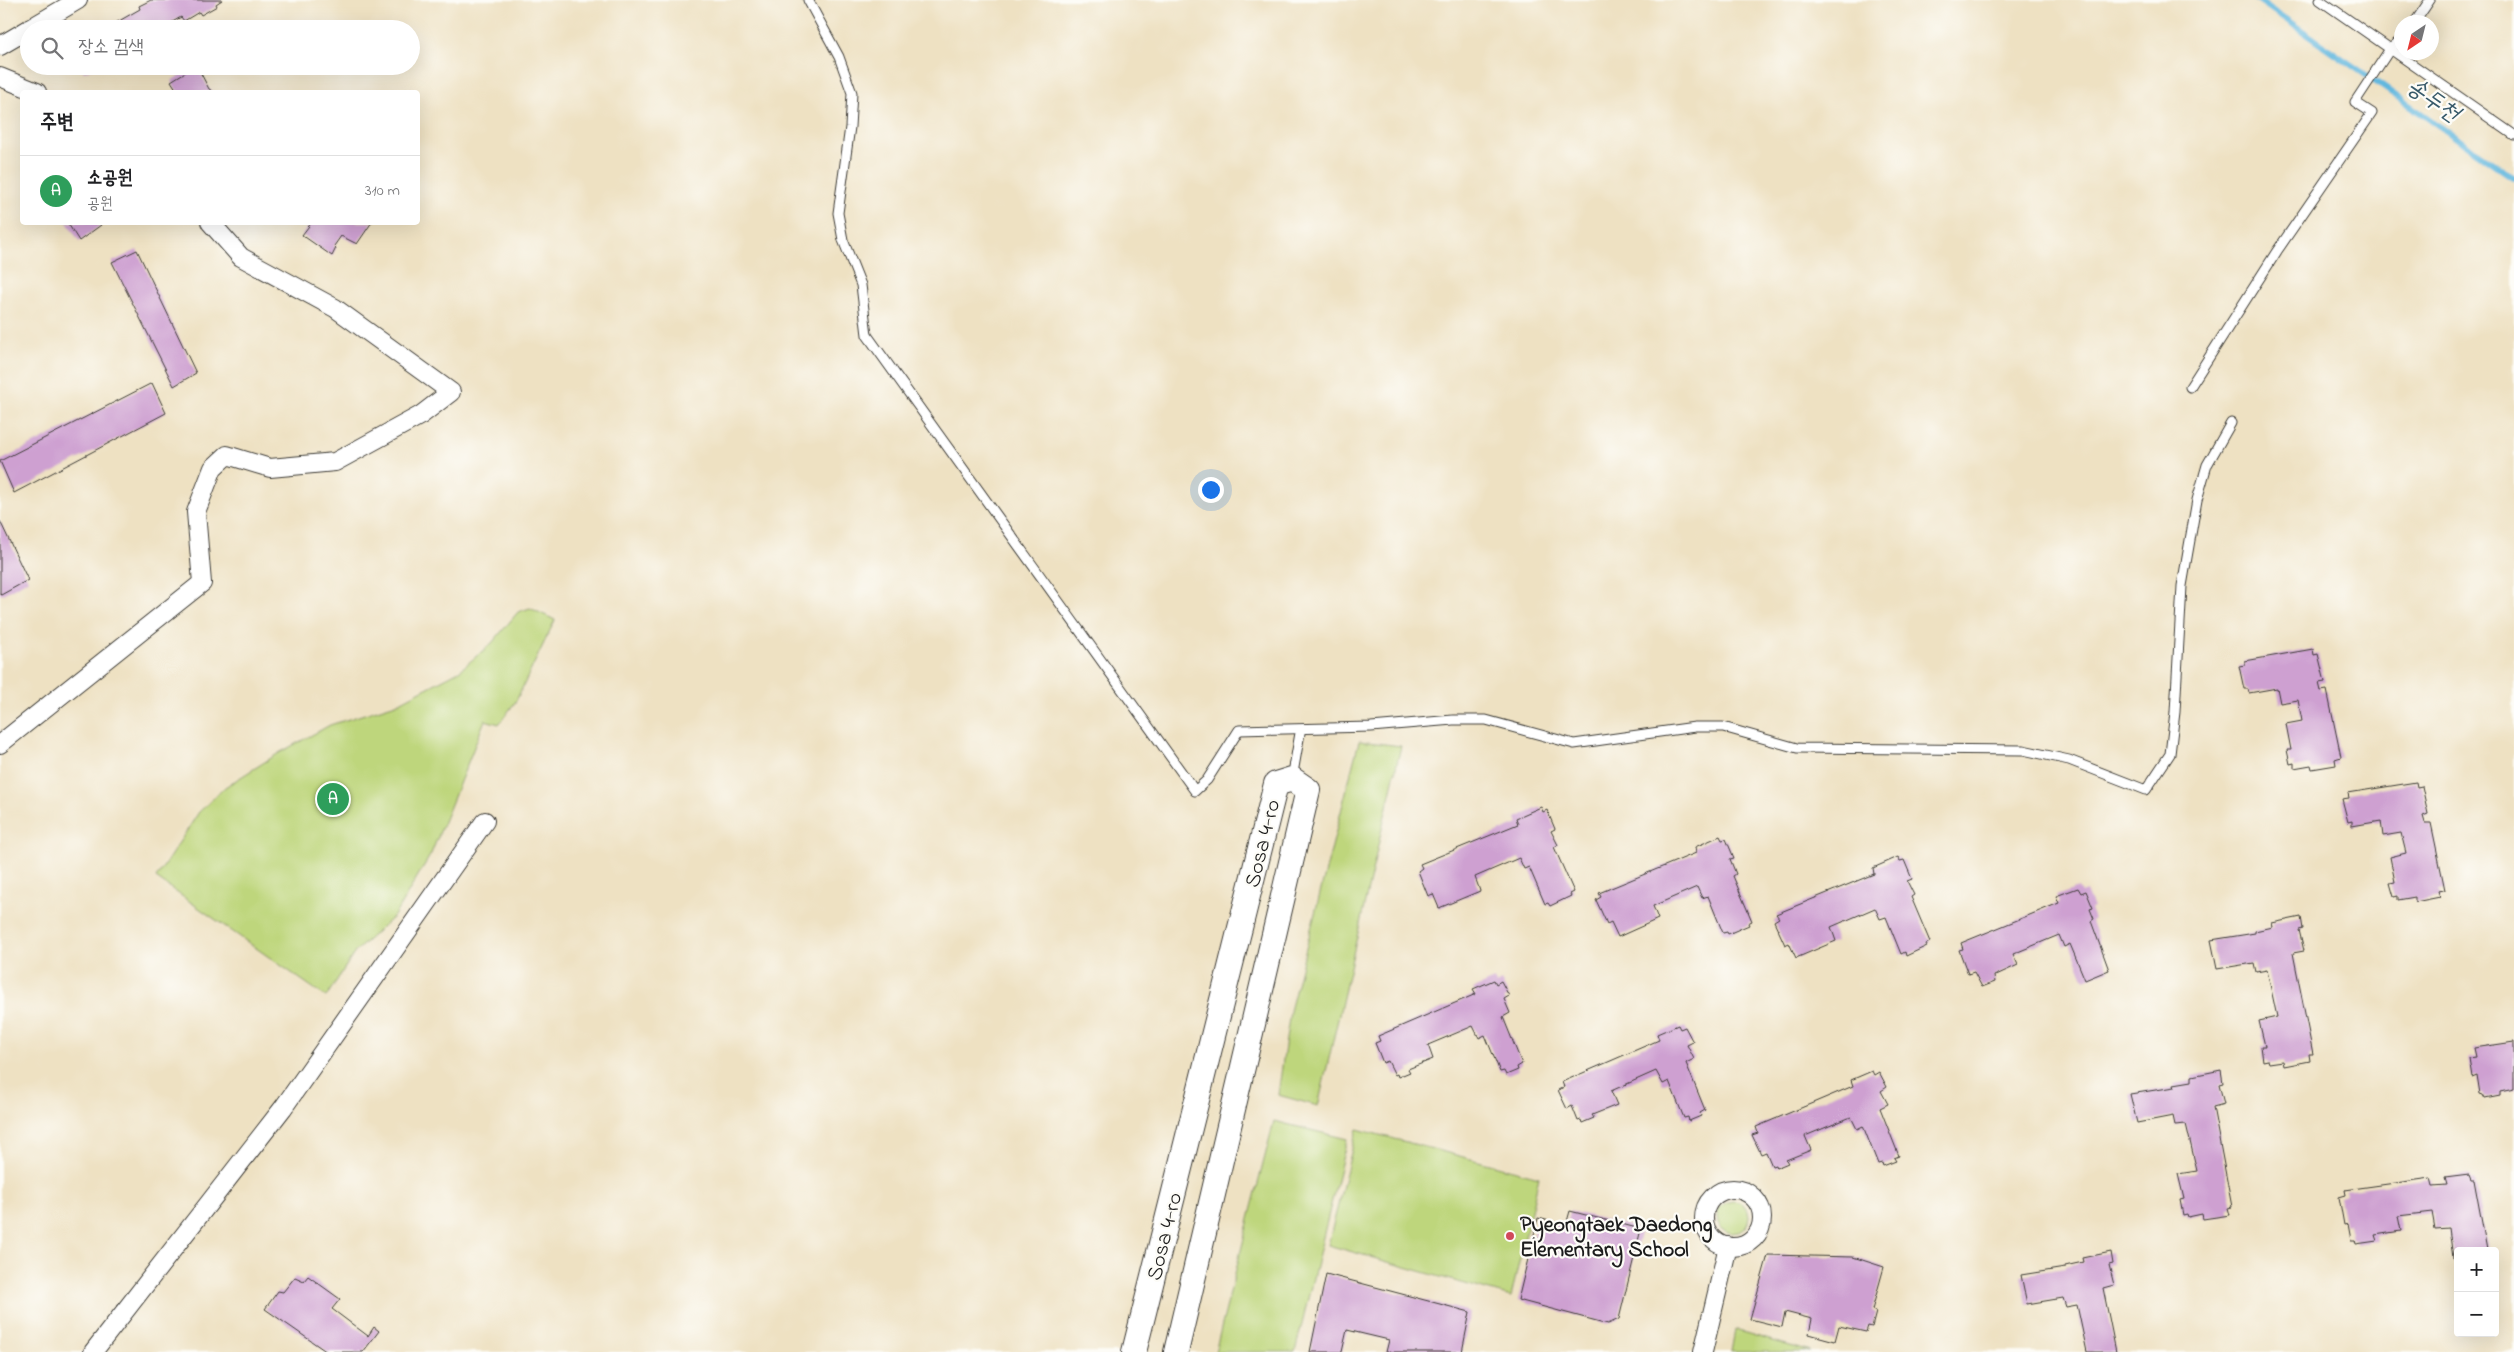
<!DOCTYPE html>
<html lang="ko">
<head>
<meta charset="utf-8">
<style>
	body { margin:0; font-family:"Indie Flower","Poor Story",sans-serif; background:#f2f2f2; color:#202124 }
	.controls { position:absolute; right:15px; bottom:15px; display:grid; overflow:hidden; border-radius:5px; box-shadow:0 5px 20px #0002 }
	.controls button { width:45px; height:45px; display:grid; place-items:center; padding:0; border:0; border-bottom:1px solid #e0e0e0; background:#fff; color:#202124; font:25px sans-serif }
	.compass { position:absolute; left:2394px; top:15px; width:45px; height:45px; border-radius:50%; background:#fff; box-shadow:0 5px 20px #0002; rotate:215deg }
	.you { position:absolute; left:1210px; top:489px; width:18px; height:18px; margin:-12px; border:4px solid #fff; border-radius:50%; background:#1a73e8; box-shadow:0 0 0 8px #1a73e833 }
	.badge { display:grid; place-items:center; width:32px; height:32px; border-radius:50%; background:#111827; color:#fff; font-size:16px; font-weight:700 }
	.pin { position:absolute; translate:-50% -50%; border:2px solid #fff; box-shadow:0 1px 5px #0006 }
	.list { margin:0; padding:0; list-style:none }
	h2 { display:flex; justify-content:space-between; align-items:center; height:65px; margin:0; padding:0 20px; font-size:21px }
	h2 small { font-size:16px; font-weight:400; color:#757577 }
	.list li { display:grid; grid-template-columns:32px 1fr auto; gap:15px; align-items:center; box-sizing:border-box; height:70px; padding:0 20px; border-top:1px solid #e0e0e0 }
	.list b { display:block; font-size:19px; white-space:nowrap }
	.list p { margin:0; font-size:16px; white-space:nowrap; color:#757577 }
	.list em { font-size:16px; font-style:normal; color:#757577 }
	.icon { flex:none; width:28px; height:28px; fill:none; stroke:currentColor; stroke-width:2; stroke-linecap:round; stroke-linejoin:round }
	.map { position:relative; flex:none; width:2514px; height:1352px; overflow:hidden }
	.search { position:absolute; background:#fff; box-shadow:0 5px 20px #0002; left:20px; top:20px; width:400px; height:55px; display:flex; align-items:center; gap:12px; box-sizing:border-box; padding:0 18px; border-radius:28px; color:#757577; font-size:19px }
	.panel { position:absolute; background:#fff; box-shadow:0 5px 20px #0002; left:20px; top:90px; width:400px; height:135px; border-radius:5px }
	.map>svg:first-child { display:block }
	.green { fill:#bed67b; stroke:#6d794c }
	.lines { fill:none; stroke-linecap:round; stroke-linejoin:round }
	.stream { stroke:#61b7de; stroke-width:6 }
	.building { fill:#cea0d1 }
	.lane-casing { stroke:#3c3a35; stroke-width:11 }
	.street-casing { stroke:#3c3a35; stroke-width:20 }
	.secondary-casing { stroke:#3c3a35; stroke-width:26 }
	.lane { stroke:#fff; stroke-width:9 }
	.street { stroke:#fff; stroke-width:18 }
	.secondary { stroke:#fff; stroke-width:24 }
	.poi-dot { fill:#d1495b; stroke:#fdfcf7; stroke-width:2 }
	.labels { text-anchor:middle; stroke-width:4.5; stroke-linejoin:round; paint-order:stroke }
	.street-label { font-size:22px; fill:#1c1c1c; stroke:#fdfcf7 }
	.poi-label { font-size:22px; font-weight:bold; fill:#1c1c1c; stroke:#fdfcf7; text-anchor:start }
	.water-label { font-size:24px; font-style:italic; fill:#385a6a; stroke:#fdfcf7 }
</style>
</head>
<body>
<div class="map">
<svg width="2514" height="1352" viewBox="0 0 2514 1352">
	<rect width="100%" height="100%" fill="#fdfcf7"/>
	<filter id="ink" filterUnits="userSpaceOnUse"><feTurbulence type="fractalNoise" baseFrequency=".02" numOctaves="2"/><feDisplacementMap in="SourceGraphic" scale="10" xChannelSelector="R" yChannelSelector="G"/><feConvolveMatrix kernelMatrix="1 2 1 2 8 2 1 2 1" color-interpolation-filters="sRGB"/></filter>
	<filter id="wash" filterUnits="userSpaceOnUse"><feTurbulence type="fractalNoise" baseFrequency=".0096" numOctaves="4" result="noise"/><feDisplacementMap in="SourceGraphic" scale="20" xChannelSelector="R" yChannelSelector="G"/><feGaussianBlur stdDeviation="1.12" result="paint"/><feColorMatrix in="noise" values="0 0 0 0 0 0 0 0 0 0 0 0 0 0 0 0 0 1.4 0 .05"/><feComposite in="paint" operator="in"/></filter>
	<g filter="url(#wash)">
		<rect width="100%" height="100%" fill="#eee1c2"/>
		<!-- green -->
		<g class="green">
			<path d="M530 608 555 620 516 701 499 724 485 720 431 854 394 916 355 952 326 997 156 878 199 812 225 787 279 753 330 725 396 704 459 671 492 643 518 612Z"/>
			<path d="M1359 741 1401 746 1318 1106 1278 1095 1290 1011Z"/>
			<path d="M1274 1121 1347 1139 1295 1352H1215Z"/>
			<path d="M1357 1129 1539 1177 1511 1297 1328 1245Z"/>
			<circle cx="1733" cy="1217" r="16"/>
			<path d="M1735 1330 1811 1352H1731Z"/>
		</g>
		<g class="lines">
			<!-- stream -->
			<path class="stream" d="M2258 0 2514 178"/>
		</g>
		<g id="blocks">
			<!-- building -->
			<g class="building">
				<path d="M151 0H222L216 4 217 6 201 15 199 12 184 21 181 17 169 24 172 29H105L140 9 139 6Z"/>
				<path d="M81 66H99L84 72Z"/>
				<path d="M195 66H197L209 89 214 92H178L171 81Z"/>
				<path d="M67 222H99L101 225 79 241Z"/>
				<path d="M312 222H372L357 244 341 236 334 246 336 248 332 256 302 235Z"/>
				<path d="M137 250 196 373 174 386 112 262Z"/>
				<path d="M152 383 166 413 14 493 0 461Z"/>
				<path d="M0 521 28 580 1 595 0 594Z"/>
				<path d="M2313 649 2314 655 2318 654 2325 682 2319 683 2321 691 2327 690 2341 757 2335 759 2336 765 2312 769 2311 765 2294 768V763L2290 764 2287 750H2291L2286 724 2302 721 2298 700 2280 703 2277 688 2249 693 2248 689H2244L2239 666 2245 665V661Z"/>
				<path d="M2416 782 2417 787 2422 786 2428 814 2423 816 2425 823H2431L2445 890 2438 891 2440 897 2415 902V897L2398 900V896L2394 897 2390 883 2395 882 2390 857 2406 853 2401 833 2383 836 2381 821 2352 826V821L2348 822 2342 799 2349 798 2348 793Z"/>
				<path d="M1541 807 1543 812 1547 810 1555 829 1551 831 1558 845 1554 847 1574 892 1570 894 1571 896 1550 906 1548 903 1545 904 1529 867 1524 869 1519 858 1475 877 1480 891 1439 908 1433 894 1428 896 1418 871 1422 868 1420 864 1518 824 1516 818Z"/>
				<path d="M1720 836 1722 840 1726 839 1734 858 1730 859 1736 874 1733 876 1752 921 1748 923 1749 925 1728 934 1727 932 1723 933 1708 896 1702 898 1697 887 1653 906 1658 919 1618 937 1611 922 1607 924 1596 900 1601 897 1599 893 1696 853 1695 847Z"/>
				<path d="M1898 857 1900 861 1904 860 1912 879 1907 881 1914 895 1911 897 1930 942 1926 944 1927 946 1906 956 1905 952 1901 954 1886 917 1880 919 1875 908 1831 927 1836 941 1796 958 1789 943 1785 945 1774 921 1779 918 1776 914 1874 874 1873 868Z"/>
				<path d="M2078 888 2081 893 2086 891 2093 908 2090 909 2094 919 2091 921 2109 970 2085 980 2070 944 2064 947 2059 935 2013 954 2018 965 1994 976 1995 982 1982 987 1974 972 1968 974 1959 950 1963 949 1961 943 2059 903 2056 896Z"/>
				<path d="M2301 917 2303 929 2299 930 2304 951 2293 953 2313 1054H2309L2310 1061 2284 1066 2283 1061 2269 1063 2268 1060 2263 1061 2261 1046H2265L2259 1021 2277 1017 2267 970 2256 972 2254 963 2217 969 2211 940 2255 933V931L2273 927 2272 923Z"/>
				<path d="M1494 980 1496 984 1501 981 1509 996 1504 999 1510 1013 1503 1017 1522 1064 1517 1067 1518 1070 1506 1075 1504 1071 1500 1072 1485 1035 1479 1038 1473 1026 1428 1045 1433 1059 1408 1069 1410 1072 1398 1077 1397 1074 1395 1075 1388 1061 1383 1063 1375 1043 1380 1041 1378 1036 1476 994 1473 989Z"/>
				<path d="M1678 1025 1680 1029 1685 1027 1693 1042 1687 1045 1694 1059 1686 1063 1705 1110 1700 1113 1701 1116 1689 1121 1688 1117 1684 1118 1669 1081 1663 1084 1656 1071 1611 1091 1617 1105 1592 1115 1594 1118 1582 1123 1581 1120 1578 1121 1572 1106 1567 1109 1558 1090 1564 1087 1562 1082 1659 1040 1657 1034Z"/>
				<path d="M2514 1042V1089L2500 1092V1096L2485 1099 2483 1095 2480 1094 2477 1075 2472 1077 2469 1058 2476 1057 2474 1048Z"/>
				<path d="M2221 1070 2223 1083 2219 1084 2224 1104 2213 1107 2232 1207 2228 1208 2230 1215 2203 1219 2202 1214 2188 1217 2187 1214 2183 1215 2180 1200 2184 1199 2178 1174 2197 1171 2186 1124 2175 1125 2173 1116 2137 1123 2130 1094 2175 1087 2174 1084 2192 1081V1076Z"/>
				<path d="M1872 1071 1874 1075 1879 1072 1887 1087 1881 1091 1888 1104 1880 1108 1899 1156 1894 1158 1896 1161 1883 1166 1882 1163 1878 1164 1863 1126 1857 1129 1851 1117 1805 1136 1811 1150 1786 1160 1788 1163 1776 1168 1775 1165 1772 1166 1766 1152 1761 1154 1752 1135 1758 1133 1756 1127 1853 1086 1851 1080Z"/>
				<path d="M2469 1175 2471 1180H2474L2487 1250 2484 1251H2458V1258H2453L2449 1228 2435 1229 2432 1212 2398 1216 2401 1231 2375 1235 2377 1241 2356 1244 2355 1240H2351L2348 1224 2344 1225 2339 1197 2346 1195 2345 1190 2431 1178 2433 1186 2447 1185 2445 1178Z"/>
				<path d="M1570 1211 1641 1229 1619 1319 1608 1324 1518 1300 1538 1218 1566 1225Z"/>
				<path d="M2111 1252 2113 1264 2109 1265 2114 1285 2103 1288 2116 1352H2087L2077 1305 2066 1307 2063 1298 2027 1304 2021 1275 2065 1268V1266L2083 1262 2082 1258Z"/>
				<path d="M1768 1255 1853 1257 1884 1267 1872 1310 1876 1312 1872 1327 1868 1326 1866 1332 1839 1326 1835 1341 1809 1334 1812 1319 1785 1312 1782 1327 1750 1319Z"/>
				<path d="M1326 1274 1470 1312 1462 1352H1386L1389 1340 1347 1330 1342 1352H1310Z"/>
				<path d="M308 1276 340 1299 332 1309 368 1336 374 1327 379 1331 363 1352H327L265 1309 278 1291 283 1292 295 1277 304 1281Z"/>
			</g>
		</g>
	</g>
	<g filter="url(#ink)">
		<use href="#blocks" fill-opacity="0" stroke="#3c3a35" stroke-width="1"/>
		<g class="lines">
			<defs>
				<g id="lane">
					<path d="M808 0 839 57 852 93 850 127 838 213 843 240 861 285 867 335 1195 791 1207 780 1239 730 1371 727 1453 720H1486L1574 744 1695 727H1723L1797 748 2023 750 2069 760 2146 790 2170 754 2175 712 2182 586 2197 500 2207 465 2231 423"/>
					<path d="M2320 0 2514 135"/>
					<path d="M2415 22 2430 0"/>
					<path d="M2190 387 2277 251 2372 113 2355 102 2390 49 2402 39"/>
					<path d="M1292 779 1300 733"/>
				</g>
				<g id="street">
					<path d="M29 29 78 0"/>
					<path d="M0 46 29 29"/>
					<path d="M0 77 37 92"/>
					<path d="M0 744 202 583 196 512 213 468 227 455 270 468 335 462 421 415 451 392 335 308 241 257 210 222"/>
					<circle cx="1733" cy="1218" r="29"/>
					<path d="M93 1352 283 1108 485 821"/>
					<path d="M1703 1352 1728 1246"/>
				</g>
				<path id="secondary" d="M1134 1352 1276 784 1292 779 1308 790 1176 1352"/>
			</defs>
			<!-- lane casing -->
			<use href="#lane" class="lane-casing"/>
			<!-- street casing -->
			<use href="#street" class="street-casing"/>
			<!-- secondary casing -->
			<use href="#secondary" class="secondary-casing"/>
			<!-- lane -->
			<use href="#lane" class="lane"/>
			<!-- street -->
			<use href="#street" class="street"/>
			<!-- secondary -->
			<use href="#secondary" class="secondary"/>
		</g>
	</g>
	<!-- markers -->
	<circle class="poi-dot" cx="1510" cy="1236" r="5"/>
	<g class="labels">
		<!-- street labels -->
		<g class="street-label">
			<text transform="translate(1261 843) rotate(-76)" y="8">Sosa 4-ro</text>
			<text transform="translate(1163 1236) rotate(-76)" y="8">Sosa 4-ro</text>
		</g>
		<!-- poi labels -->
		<g class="poi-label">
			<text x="1520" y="1231">Pyeongtaek Daedong<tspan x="1520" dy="25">Elementary School</tspan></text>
		</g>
		<!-- water labels -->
		<g class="water-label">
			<text transform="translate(2434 99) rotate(35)" y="8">송두천</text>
		</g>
	</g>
</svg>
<div class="controls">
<button>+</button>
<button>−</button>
</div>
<svg class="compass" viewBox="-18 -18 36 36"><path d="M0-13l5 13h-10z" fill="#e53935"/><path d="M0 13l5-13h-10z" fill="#757577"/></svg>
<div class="you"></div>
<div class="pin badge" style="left:333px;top:799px;background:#2e9e5b">A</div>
<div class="search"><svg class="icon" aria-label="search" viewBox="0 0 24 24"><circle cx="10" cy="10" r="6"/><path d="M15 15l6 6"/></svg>장소 검색</div>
<section class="panel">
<h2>주변<small></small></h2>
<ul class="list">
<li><span class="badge" style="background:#2e9e5b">A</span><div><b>소공원</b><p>공원</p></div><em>310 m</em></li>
</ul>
</section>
</div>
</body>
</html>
